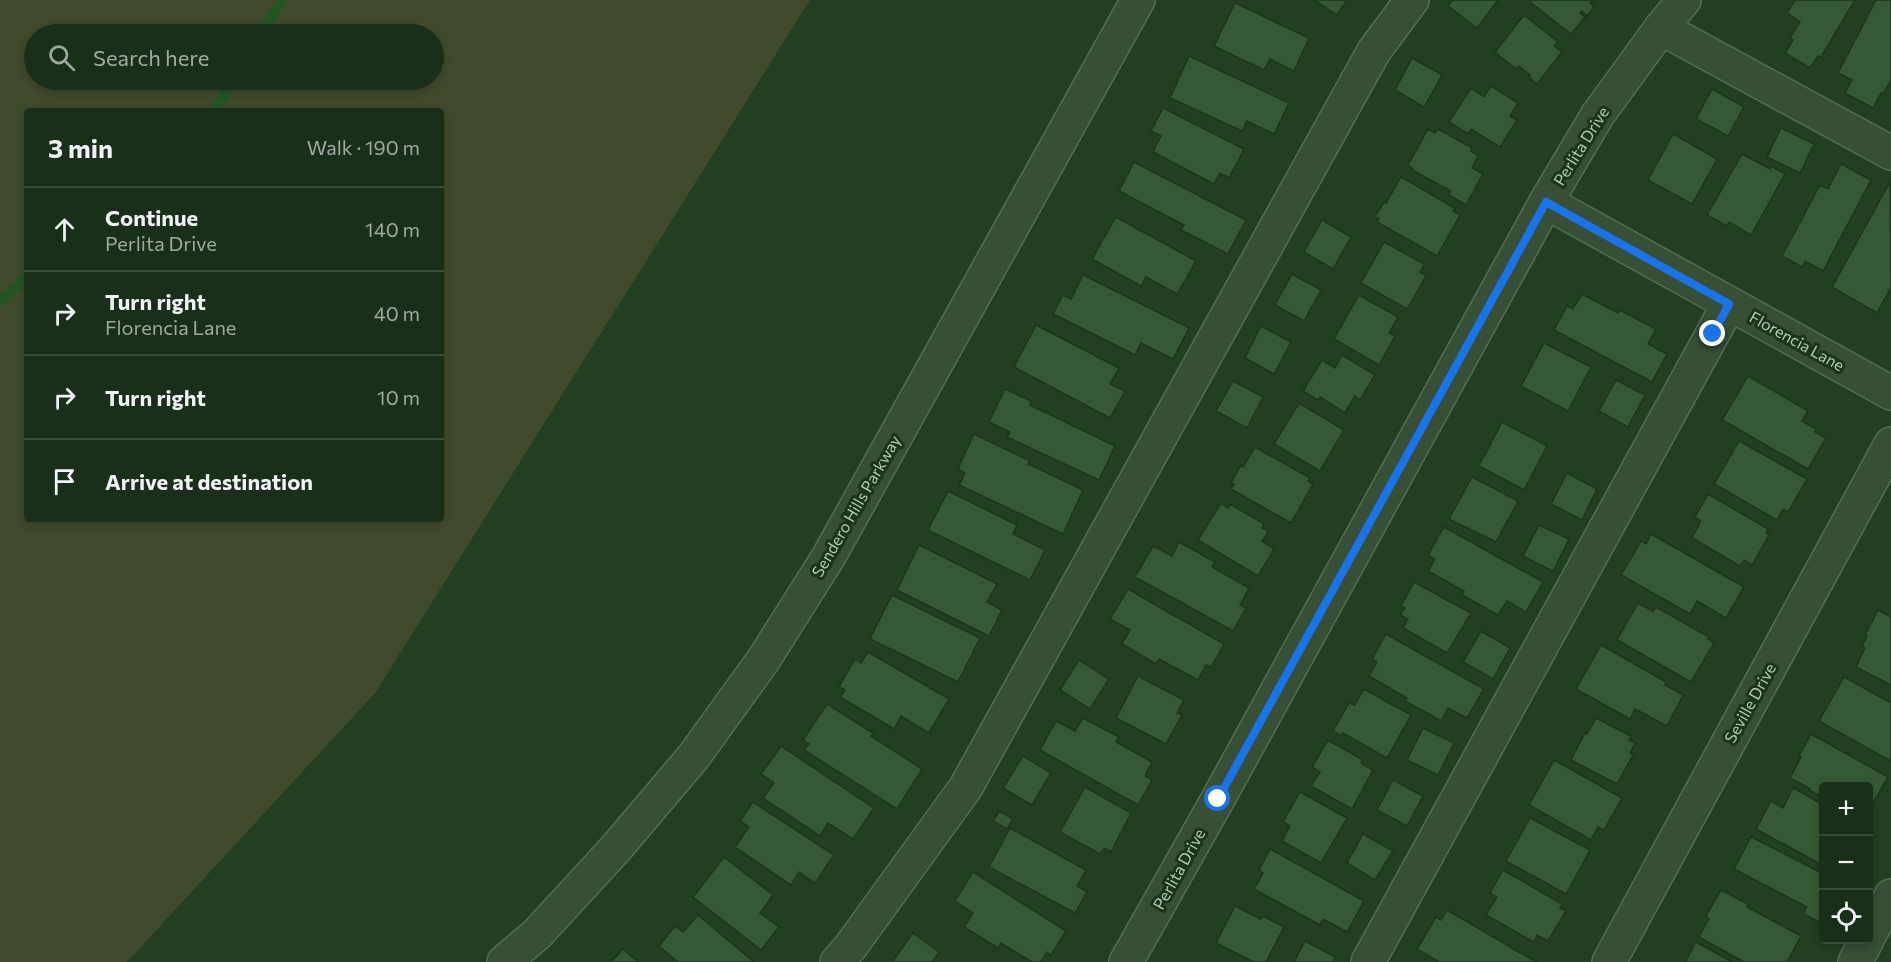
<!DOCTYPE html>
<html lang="en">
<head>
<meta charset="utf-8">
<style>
	body { margin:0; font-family:Commissioner,sans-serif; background:#233723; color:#f1f3f6 }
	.controls { position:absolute; right:18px; bottom:18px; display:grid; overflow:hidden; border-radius:6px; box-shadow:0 3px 9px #0003 }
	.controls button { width:54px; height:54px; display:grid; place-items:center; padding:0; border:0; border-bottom:2px solid #384a39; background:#1a2f1a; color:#f1f3f6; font:30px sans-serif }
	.stop { position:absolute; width:18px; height:18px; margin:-14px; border:4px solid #1a73e8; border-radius:50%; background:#fff }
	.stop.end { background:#1a73e8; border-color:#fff; box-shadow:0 2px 6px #0008 }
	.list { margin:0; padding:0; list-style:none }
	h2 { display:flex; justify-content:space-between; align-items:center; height:78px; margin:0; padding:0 24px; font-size:26px }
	h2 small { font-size:20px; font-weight:400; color:#9fa9a2 }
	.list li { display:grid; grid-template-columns:39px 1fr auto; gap:18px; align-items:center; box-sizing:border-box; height:84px; padding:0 24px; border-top:2px solid #384a39 }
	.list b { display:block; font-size:22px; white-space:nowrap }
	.list p { margin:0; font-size:20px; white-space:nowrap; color:#9fa9a2 }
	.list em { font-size:20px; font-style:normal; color:#9fa9a2 }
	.icon { flex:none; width:33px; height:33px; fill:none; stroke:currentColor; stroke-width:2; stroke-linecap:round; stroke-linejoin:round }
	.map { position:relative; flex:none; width:1891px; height:962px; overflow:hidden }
	.search { position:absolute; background:#1a2f1a; box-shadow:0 3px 9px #0003; left:24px; top:24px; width:420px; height:66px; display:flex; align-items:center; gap:15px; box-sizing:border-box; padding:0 21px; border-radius:33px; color:#9fa9a2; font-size:22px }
	.panel { position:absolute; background:#1a2f1a; box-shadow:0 3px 9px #0003; left:24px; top:108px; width:420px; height:414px; border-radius:6px }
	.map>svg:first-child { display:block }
	.green { fill:#404a2d; fill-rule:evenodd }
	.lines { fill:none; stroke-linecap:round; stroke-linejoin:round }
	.stream { stroke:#255425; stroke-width:10 }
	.building { fill:#365935; stroke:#1d361d; stroke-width:1.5 }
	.minor-casing { stroke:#546d54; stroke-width:36 }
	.minor { stroke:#364f36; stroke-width:33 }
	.route { stroke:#1a73e8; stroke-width:8 }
	.labels { text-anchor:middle; stroke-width:6; stroke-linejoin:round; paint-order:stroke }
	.street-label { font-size:16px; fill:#b2cab3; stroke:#1b341b }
</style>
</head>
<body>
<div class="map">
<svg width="1891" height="962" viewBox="0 0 1891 962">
	<rect width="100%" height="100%" fill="#223f22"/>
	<!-- green -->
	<path class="green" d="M0 0H810L375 693 127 962H0ZM434 34V80H34V34ZM27 111H441V519H27Z"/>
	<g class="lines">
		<!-- stream -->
		<g class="stream">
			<path d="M261 34 282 0"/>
			<path d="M214 111 234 80"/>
			<path d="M0 301 27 277"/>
		</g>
	</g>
	<!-- building -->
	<g class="building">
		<path d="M1314 0H1347L1337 15Z"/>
		<path d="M1453 0H1498L1477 28 1448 6Z"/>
		<path d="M1532 0H1592L1590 3 1594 6 1587 16 1582 11 1580 13 1585 17 1571 34 1530 2Z"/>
		<path d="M1795 0H1855L1821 57 1818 56 1810 68 1785 53 1793 40 1790 38 1800 22 1787 13Z"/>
		<path d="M1876 0H1891V80L1883 94 1881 93 1873 108 1845 93 1852 80 1838 73Z"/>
		<path d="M1235 3 1309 38 1294 71 1270 59 1264 70 1214 46Z"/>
		<path d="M1524 15 1558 42 1554 46 1562 52 1537 84 1529 77 1530 75 1519 66 1516 69 1495 52Z"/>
		<path d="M1189 56 1289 103 1274 134 1247 121 1242 131 1170 98Z"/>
		<path d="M1412 58 1442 75 1424 107 1395 90Z"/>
		<path d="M1491 86 1518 103 1510 116 1517 120 1500 147 1471 129 1468 134 1449 122 1471 88 1484 97Z"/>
		<path d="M1712 89 1744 107 1728 136 1696 119Z"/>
		<path d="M1163 108 1244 149 1229 178 1220 173 1214 184 1153 152 1161 136 1151 131Z"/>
		<path d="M1781 128 1814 144 1800 173 1767 157Z"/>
		<path d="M1428 129 1435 133 1438 129 1472 148 1471 151 1478 156 1472 168 1483 174 1466 205 1449 195 1451 191 1412 170 1413 169 1408 165Z"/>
		<path d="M1673 134 1717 159 1692 204 1648 180Z"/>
		<path d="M1742 154 1770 169 1771 166 1785 174 1751 235 1729 222 1727 226 1707 215Z"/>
		<path d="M1134 162 1246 220 1228 254 1181 230 1184 225 1119 191Z"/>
		<path d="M1841 164 1871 180 1823 271 1805 261 1802 267 1782 256 1820 185 1828 189Z"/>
		<path d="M1401 177 1455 208 1453 211 1460 215 1437 256 1377 222 1379 219 1375 217 1384 202 1386 203Z"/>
		<path d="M1890 182 1891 287 1877 313 1832 287Z"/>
		<path d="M1116 217 1196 261 1177 294 1146 277 1141 286 1092 259Z"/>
		<path d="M1322 220 1351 237 1333 269 1304 252Z"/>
		<path d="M1384 242 1424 264 1420 272 1426 276 1407 309 1361 283Z"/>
		<path d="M1292 274 1321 290 1304 321 1275 305Z"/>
		<path d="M1083 275 1189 328 1173 359 1141 343 1135 355 1053 314 1063 295 1071 299Z"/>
		<path d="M1582 294 1618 313 1620 310 1656 329 1648 344 1667 354 1652 382 1554 330 1567 306 1573 309Z"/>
		<path d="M1359 295 1398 317 1389 333 1395 336 1379 365 1334 339Z"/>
		<path d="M1036 325 1119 368 1110 384 1125 391 1110 418 1014 367Z"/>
		<path d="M1261 326 1291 342 1274 374 1245 358Z"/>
		<path d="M1544 343 1591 367 1568 411 1521 386Z"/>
		<path d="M1342 355 1375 375 1360 400 1355 396 1345 413 1320 397 1318 400 1303 391 1322 360 1335 368Z"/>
		<path d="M1748 376 1808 411 1802 421 1816 429 1815 432 1826 438 1808 469 1722 420Z"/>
		<path d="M1616 380 1645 395 1628 427 1599 411Z"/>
		<path d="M1233 381 1263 397 1247 428 1216 411Z"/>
		<path d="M1005 389 1031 401 1030 405 1115 446 1099 480 1007 437 1010 432 989 422Z"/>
		<path d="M1299 403 1344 430 1320 471 1274 444Z"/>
		<path d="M1502 422 1547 446 1524 490 1479 466Z"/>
		<path d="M974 434 1030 461 1028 464 1083 490 1063 534 959 485 965 473 958 469Z"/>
		<path d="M1739 441 1807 479 1788 512 1783 509 1777 520 1714 484Z"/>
		<path d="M1255 447 1310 478 1308 481 1313 484 1291 523 1231 489 1234 484 1231 483 1241 465 1243 467Z"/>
		<path d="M1567 473 1597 489 1582 520 1551 504Z"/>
		<path d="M1472 477 1518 501 1496 542 1449 519Z"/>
		<path d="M948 491 1017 525 1013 534 1045 550 1030 580 928 530Z"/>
		<path d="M1708 494 1768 529 1766 533 1769 535 1752 565 1744 560 1740 566 1692 538 1701 521 1695 517Z"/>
		<path d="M1221 503 1228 508 1230 504 1264 524 1262 528 1269 531 1262 541 1274 549 1258 576 1198 540Z"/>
		<path d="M1539 525 1569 539 1553 571 1523 556Z"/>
		<path d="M1444 527 1543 582 1526 612 1507 601 1498 615 1462 595 1464 591 1428 571 1435 559 1428 555Z"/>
		<path d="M1651 534 1744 587 1726 618 1697 601 1690 614 1621 575 1641 541 1646 544Z"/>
		<path d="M1179 542 1215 562 1212 567 1249 588 1240 605 1246 608 1233 631 1135 577 1153 546 1172 556Z"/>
		<path d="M919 545 997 584 987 602 1002 610 989 636 897 590Z"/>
		<path d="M1414 582 1471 613 1447 653 1403 628 1408 619 1400 615 1405 608 1401 606Z"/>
		<path d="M1128 589 1224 644 1211 667 1206 665 1198 680 1159 659 1156 664 1122 644 1130 630 1110 619Z"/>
		<path d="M892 595 980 638 958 682 870 639Z"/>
		<path d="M1638 603 1653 611 1656 607 1709 637 1708 639 1714 643 1691 682 1617 640Z"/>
		<path d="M1878 610 1891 617V685L1856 667 1865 648 1862 646 1867 636 1865 635Z"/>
		<path d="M1481 631 1510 648 1493 679 1463 662Z"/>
		<path d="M1386 634 1484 689 1467 718 1448 708 1441 721 1405 701 1407 698 1369 676 1377 662 1372 659Z"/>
		<path d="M1601 645 1666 682 1665 685 1683 695 1667 726 1635 709 1630 719 1576 689Z"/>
		<path d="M868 652 949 699 929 733 901 716 894 729 840 697 845 690 839 687 855 659 861 663Z"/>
		<path d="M1079 660 1109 679 1090 709 1060 690Z"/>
		<path d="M1138 676 1184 700 1177 713 1182 715 1166 744 1116 718Z"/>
		<path d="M1844 677 1891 703V761L1819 721Z"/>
		<path d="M1364 689 1411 715 1387 758 1343 733 1342 736 1333 731 1349 703 1355 705Z"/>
		<path d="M827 704 873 733 871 736 922 769 897 809 804 750 809 744 803 740Z"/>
		<path d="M1083 718 1119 737 1116 742 1152 762 1145 776 1152 780 1138 805 1040 750 1056 721 1075 731Z"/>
		<path d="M1596 718 1631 736 1629 740 1635 743 1630 753 1633 755 1617 784 1571 760 1585 733 1587 734Z"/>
		<path d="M1423 728 1454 743 1438 775 1407 760Z"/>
		<path d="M1811 734 1888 777 1873 803 1868 801V786H1824V796L1819 794V796L1809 790 1810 789 1790 778 1801 757 1799 756Z"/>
		<path d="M1328 740 1363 760 1361 763 1373 770 1352 809 1311 786 1320 772 1312 767Z"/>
		<path d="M781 746 874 808 853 839 828 823 820 836 763 798 774 783 761 774Z"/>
		<path d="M1023 756 1051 773 1032 805 1003 788Z"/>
		<path d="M1554 760 1622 798 1604 830 1598 827 1591 840 1529 805Z"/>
		<path d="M1393 780 1423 796 1407 826 1377 810Z"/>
		<path d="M1085 787 1131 813 1111 852 1104 848 1100 854 1060 832Z"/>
		<path d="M1793 788 1824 805V866L1756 829 1771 801 1783 808Z"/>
		<path d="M1300 792 1347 818 1321 863 1282 841 1290 826 1283 822Z"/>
		<path d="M753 802 834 855 815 883 799 872 791 885 735 847 749 827 740 821Z"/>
		<path d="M999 811 1013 819 1007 829 993 821Z"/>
		<path d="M1530 818 1590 850 1566 894 1506 861Z"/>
		<path d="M1010 828 1086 870 1077 886 1087 892 1075 913 989 867Z"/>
		<path d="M1363 834 1393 851 1375 880 1347 863Z"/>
		<path d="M1751 837 1824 874V924L1803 914 1807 907 1734 869Z"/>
		<path d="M1270 849 1364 901 1347 932 1323 919 1320 925 1254 889 1263 873 1259 870Z"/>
		<path d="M724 857 773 895 760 913 779 927 761 950 693 897Z"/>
		<path d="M1503 870 1562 904 1560 908 1566 911 1548 941 1537 935 1534 942 1486 915 1497 897 1490 893Z"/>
		<path d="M973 872 1066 931 1051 955 1047 952 1041 962H1032L1001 943 998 948 964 927 973 913 955 901Z"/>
		<path d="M1721 890 1748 904 1747 907 1801 936 1787 962H1744L1699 937 1709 919 1706 916Z"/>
		<path d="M1235 906 1261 919 1263 916 1284 927 1266 962H1254L1216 943Z"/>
		<path d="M1447 910 1536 962H1439L1417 949 1436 917 1441 920Z"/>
		<path d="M698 915 754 962H678L659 946 675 926 683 932Z"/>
		<path d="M913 933 939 952 932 962H892Z"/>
		<path d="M1305 941 1335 957 1333 962H1294Z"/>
		<path d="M1696 942 1732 962H1685Z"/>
		<path d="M623 949 638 962H611Z"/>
	</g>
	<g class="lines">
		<defs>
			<g id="minor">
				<path d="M1661 28 1891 153"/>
				<path d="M1546 202 1891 393"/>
				<path d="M1868 937 1891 896"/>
				<path d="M504 962 537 934 617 847 694 756 764 659 829 556 1138 0"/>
				<path d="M837 962 851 946 966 787 1374 51 1412 0"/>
				<path d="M1126 962 1218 799 1546 202 1597 116 1661 28 1684 0"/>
				<path d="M1368 962 1729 304"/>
				<path d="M1609 962 1891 444"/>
				<path d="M1855 962 1867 940"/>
			</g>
		</defs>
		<!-- minor casing -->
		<use href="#minor" class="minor-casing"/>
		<!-- minor -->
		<use href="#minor" class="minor"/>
	</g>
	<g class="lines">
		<!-- route -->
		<path class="route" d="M1218 799 1546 202 1729 304 1713 334"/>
	</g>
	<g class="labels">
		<!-- street labels -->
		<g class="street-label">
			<text transform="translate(1581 146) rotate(-58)" y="6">Perlita Drive</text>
			<text transform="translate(1797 341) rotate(29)" y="6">Florencia Lane</text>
			<text transform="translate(856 506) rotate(-60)" y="6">Sendero Hills Parkway</text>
			<text transform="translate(1750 703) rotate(-61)" y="6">Seville Drive</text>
			<text transform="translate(1179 869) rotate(-61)" y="6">Perlita Drive</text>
		</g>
	</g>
</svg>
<div class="controls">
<button>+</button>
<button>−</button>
<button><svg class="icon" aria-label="locate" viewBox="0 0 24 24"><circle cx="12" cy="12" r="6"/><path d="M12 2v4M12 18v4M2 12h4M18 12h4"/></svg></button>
</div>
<div class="stop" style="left:1218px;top:799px"></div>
<div class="stop end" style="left:1713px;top:334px"></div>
<div class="search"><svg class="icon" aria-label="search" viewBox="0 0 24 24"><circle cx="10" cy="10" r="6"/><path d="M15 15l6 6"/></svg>Search here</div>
<section class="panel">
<h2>3 min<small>Walk · 190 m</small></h2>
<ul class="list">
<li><svg class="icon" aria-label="ahead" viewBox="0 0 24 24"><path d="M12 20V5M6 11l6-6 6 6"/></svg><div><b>Continue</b><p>Perlita Drive</p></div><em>140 m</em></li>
<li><svg class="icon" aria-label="right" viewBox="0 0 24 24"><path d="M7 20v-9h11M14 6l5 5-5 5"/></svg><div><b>Turn right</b><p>Florencia Lane</p></div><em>40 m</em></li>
<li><svg class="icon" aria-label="right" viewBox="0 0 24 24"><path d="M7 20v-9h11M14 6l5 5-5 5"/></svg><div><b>Turn right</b></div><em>10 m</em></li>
<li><svg class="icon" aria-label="arrive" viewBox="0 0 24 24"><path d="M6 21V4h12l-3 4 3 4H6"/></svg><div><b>Arrive at destination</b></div></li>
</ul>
</section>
</div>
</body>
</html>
